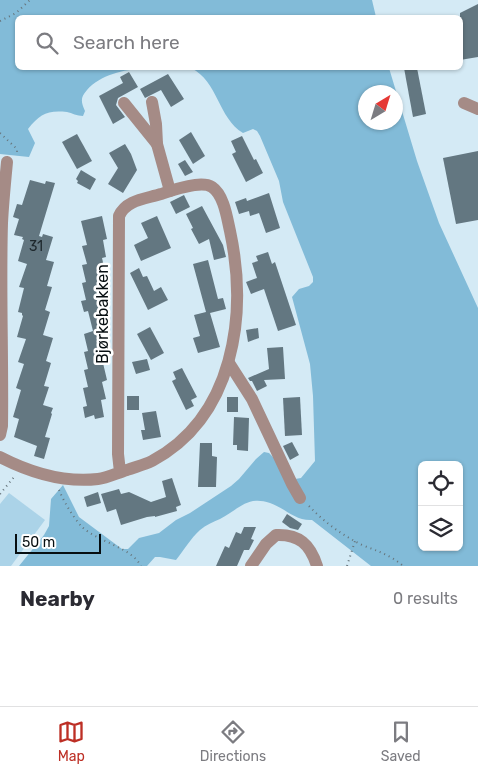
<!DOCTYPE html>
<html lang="en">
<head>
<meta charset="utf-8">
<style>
	body { margin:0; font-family:Rubik,sans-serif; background:#f2f2f3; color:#2b2b33 }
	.controls { position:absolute; right:15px; bottom:15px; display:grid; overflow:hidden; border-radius:8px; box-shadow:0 1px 4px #0004 }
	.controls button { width:45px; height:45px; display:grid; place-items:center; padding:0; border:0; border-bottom:1px solid #e1e1e2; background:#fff; color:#2b2b33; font:25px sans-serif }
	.compass { position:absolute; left:358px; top:85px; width:45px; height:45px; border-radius:50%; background:#fff; box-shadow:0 1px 4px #0004; rotate:38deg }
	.scale { position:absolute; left:15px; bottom:12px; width:86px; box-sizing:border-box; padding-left:5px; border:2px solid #070e11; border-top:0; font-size:14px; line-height:18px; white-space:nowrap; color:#070e11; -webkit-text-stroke:4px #fff; paint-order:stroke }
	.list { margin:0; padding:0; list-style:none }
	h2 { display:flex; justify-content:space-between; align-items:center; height:65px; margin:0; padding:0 20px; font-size:21px }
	h2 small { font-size:16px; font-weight:400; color:#7c7c81 }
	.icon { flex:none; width:28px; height:28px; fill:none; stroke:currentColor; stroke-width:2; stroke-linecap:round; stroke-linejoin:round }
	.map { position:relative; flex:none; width:478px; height:566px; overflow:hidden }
	.search { position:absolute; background:#fff; box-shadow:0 1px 4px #0004; left:15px; right:15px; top:15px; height:55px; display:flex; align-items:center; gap:12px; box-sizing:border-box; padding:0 18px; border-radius:8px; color:#7c7c81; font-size:19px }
	.sheet { height:140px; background:#fff }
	nav { display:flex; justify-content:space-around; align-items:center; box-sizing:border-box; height:70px; border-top:1px solid #e1e1e2; background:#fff; font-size:14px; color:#7c7c81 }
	nav a { display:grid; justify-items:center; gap:2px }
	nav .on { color:#bd2f25 }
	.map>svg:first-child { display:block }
	.green { fill:#abd3e8 }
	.forest { fill:#82bbd8; fill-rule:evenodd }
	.building { fill:#637781 }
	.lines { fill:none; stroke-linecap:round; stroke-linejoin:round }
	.path { stroke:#66747b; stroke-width:2; stroke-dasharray:1 4; stroke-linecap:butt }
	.minor { stroke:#a58b86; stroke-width:12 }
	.labels { text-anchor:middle; stroke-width:5; stroke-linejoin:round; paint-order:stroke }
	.number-label { font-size:14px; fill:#1e282d }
	.street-label { font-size:16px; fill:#070e11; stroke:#fff }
</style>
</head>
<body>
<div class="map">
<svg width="478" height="566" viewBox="0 0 478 566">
	<rect width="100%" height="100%" fill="#d4eaf5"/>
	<!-- green -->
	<path class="green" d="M9 493 45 520 11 566H0V504Z"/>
	<!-- forest -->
	<g class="forest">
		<path d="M0 0H372L376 17 18 18V68H171C161 71 153 69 144 69 124 69 100 75 87 90 80 98 81 102 85 111L83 116C77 116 72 113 67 112 47 110 40 114 28 129L35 143 29 157 0 154Z"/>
		<path d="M191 68H389L417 161 439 223 478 308V566H371L312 520C295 521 285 508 270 503 247 495 238 510 220 519 213 522 206 525 200 530 191 538 183 551 176 560L160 557H155L147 566H19L44 535 49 526 51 499 63 485 79 517 122 549H128L139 538 159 533 176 520 190 513 231 486 239 479 256 459 264 452 269 453 295 479 301 478 315 461 313 396 310 364 292 297 299 289 309 286 313 282V277L283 202 279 181 260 136 257 131 253 129 243 133C218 118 218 81 191 68ZM366 92H396V122H366ZM422 465H459V547H422Z"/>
	</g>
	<!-- building -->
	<g class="building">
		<path d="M478 4V57L460 60V13Z"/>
		<path d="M404 68H417L426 114 413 117Z"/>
		<path d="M129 72 138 87 118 98 116 105 125 117 113 124 99 96 123 83 120 77Z"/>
		<path d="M168 74 184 99 171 107 161 90 145 98 140 89Z"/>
		<path d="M191 132 205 156 193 164 179 140Z"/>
		<path d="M77 134 92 161 77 169 62 142Z"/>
		<path d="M242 136 254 160 256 159 263 173 246 182 232 154 236 152 231 141Z"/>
		<path d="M125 144 131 154 137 170 123 193 108 184 118 168 109 153Z"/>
		<path d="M478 151V220L456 224 443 158Z"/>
		<path d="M185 160 193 172 185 176 178 164Z"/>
		<path d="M81 170 96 179 90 190 77 183 78 181 76 179Z"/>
		<path d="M30 180 45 184 46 181 55 183 39 236 42 237 43 234 53 237 46 260 54 262 47 286 52 287 45 310 50 312 43 335 53 338 46 361 51 363 44 386 49 387 43 405 53 408 51 413 52 414 45 437 50 438 44 459 34 456 37 446 14 437 19 419 13 417 21 390 16 388 24 364 18 362 26 339 17 337 23 316 22 315V313L18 312 24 288 19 287 27 264 18 261 24 240 22 239 23 237 14 235 19 219 13 217 17 204 22 205Z"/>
		<path d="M269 193 280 228 266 233 259 213 250 216 249 211 239 214 235 202 246 198 247 201Z"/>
		<path d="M184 195 190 207 176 214 170 202Z"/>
		<path d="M202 206 223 245 226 257 214 260 209 239 199 244 191 229 193 228 186 214Z"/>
		<path d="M102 216 107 239 103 240 106 257 102 258 106 275 101 276 105 293 99 295 107 326 104 327 108 344 104 345 108 362 103 363 107 380 102 382 106 399 101 400 104 417 95 419 94 415 85 418 83 407 87 406 83 388 88 387 84 370 88 369 84 352 88 351 84 334 93 331 88 311 84 312 81 301 86 300 82 283 86 282 82 265 87 264 82 246 87 245 81 221Z"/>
		<path d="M157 216 171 248 141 261 134 245 148 238 141 223Z"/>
		<path d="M268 252 272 264 275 262 296 325 278 331 264 289 251 294 246 282 257 278 252 263 258 261 256 256Z"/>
		<path d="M208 260 218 299 223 298 226 309 210 313 220 347 198 353 193 338 200 336 194 315 206 312 193 264Z"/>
		<path d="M139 268 143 277 147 276 154 291 161 287 168 300 148 310 130 273Z"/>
		<path d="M150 327 164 353 151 360 137 334Z"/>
		<path d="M258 328 259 338 248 342 246 330Z"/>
		<path d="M283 347 285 379 264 380 267 386 257 391 252 381H250L248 378 269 369 267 348Z"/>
		<path d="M147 359 150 370 136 374 132 362Z"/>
		<path d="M182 368 197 397 191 400 194 406 186 410 172 381 176 379 173 372Z"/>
		<rect x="127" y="396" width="12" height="14"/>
		<rect x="227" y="397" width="11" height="15"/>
		<path d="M300 397 302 435 285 436 283 398Z"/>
		<path d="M156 411 161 437 143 440 141 430H145L142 413Z"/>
		<path d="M234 417 249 418 248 451 237 450V445H233Z"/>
		<path d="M292 442 299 455 290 460 283 446Z"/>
		<path d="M200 443H212V456L217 457 216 487H198Z"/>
		<path d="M172 478 181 505 176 507 177 511 155 517V516L147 517 121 525 116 509 107 512 101 494 119 489 121 494 129 492 151 502 166 497 162 481Z"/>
		<path d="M98 492 101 503 87 507 84 497Z"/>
		<path d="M287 514 302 524 298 530 290 528 282 522Z"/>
		<path d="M244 527H256L251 539 254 540 249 550H244L237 566H216L225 546 229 548 236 532 241 534Z"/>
	</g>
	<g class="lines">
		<!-- path -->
		<g class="path">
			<path d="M0 21 16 13 30 0"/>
			<path d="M0 133 17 149V155"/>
			<path d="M59 490C64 502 73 517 82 527 98 542 131 547 141 566"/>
			<path d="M0 494 14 477"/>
			<path d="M309 506C324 522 342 535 362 545 377 551 391 555 403 566"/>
			<path d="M347 566 355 541"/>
		</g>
		<!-- minor -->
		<g class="minor">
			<path d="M152 102 156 124 157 144 170 191"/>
			<path d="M124 103 157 144"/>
			<path d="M464 103 478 109"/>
			<path d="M229 363 252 399 292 484 300 498"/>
			<path d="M0 435 2 426C3 359 0 291 2 223 3 203 5 183 7 162"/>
			<path d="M0 457C31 473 63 483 98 479 107 478 117 473 127 470 135 467 144 465 152 461 234 417 248 315 230 231 227 218 224 195 212 187 201 180 173 190 161 194 145 199 126 200 119 216L118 454 120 472"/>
			<path d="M251 566 266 544 276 535C299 534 310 544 317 566"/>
		</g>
	</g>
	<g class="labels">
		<!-- number labels -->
		<g class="number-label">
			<text x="36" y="251">31</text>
		</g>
		<!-- street labels -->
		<g class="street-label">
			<text transform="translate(102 314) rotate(-90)" y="6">Bjørkebakken</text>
		</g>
	</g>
</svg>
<div class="controls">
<button><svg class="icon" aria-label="locate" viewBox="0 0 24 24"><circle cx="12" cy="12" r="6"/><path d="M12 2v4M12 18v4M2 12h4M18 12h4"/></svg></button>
<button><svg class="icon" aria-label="layers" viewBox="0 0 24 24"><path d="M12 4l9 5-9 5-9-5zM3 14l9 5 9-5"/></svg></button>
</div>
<svg class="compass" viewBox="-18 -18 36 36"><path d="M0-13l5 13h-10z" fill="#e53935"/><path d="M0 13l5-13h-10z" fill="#7c7c81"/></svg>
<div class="scale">50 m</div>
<div class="search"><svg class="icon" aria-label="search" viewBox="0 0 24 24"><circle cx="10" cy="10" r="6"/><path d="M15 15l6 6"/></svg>Search here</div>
</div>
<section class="sheet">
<h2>Nearby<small>0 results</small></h2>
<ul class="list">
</ul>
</section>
<nav>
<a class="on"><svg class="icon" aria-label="map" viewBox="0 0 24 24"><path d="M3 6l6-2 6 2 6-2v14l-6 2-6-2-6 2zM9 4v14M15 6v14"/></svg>Map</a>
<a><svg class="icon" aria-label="directions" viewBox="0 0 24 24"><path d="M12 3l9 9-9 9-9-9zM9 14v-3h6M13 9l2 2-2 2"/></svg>Directions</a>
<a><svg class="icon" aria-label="saved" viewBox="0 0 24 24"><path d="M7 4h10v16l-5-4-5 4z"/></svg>Saved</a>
</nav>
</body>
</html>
